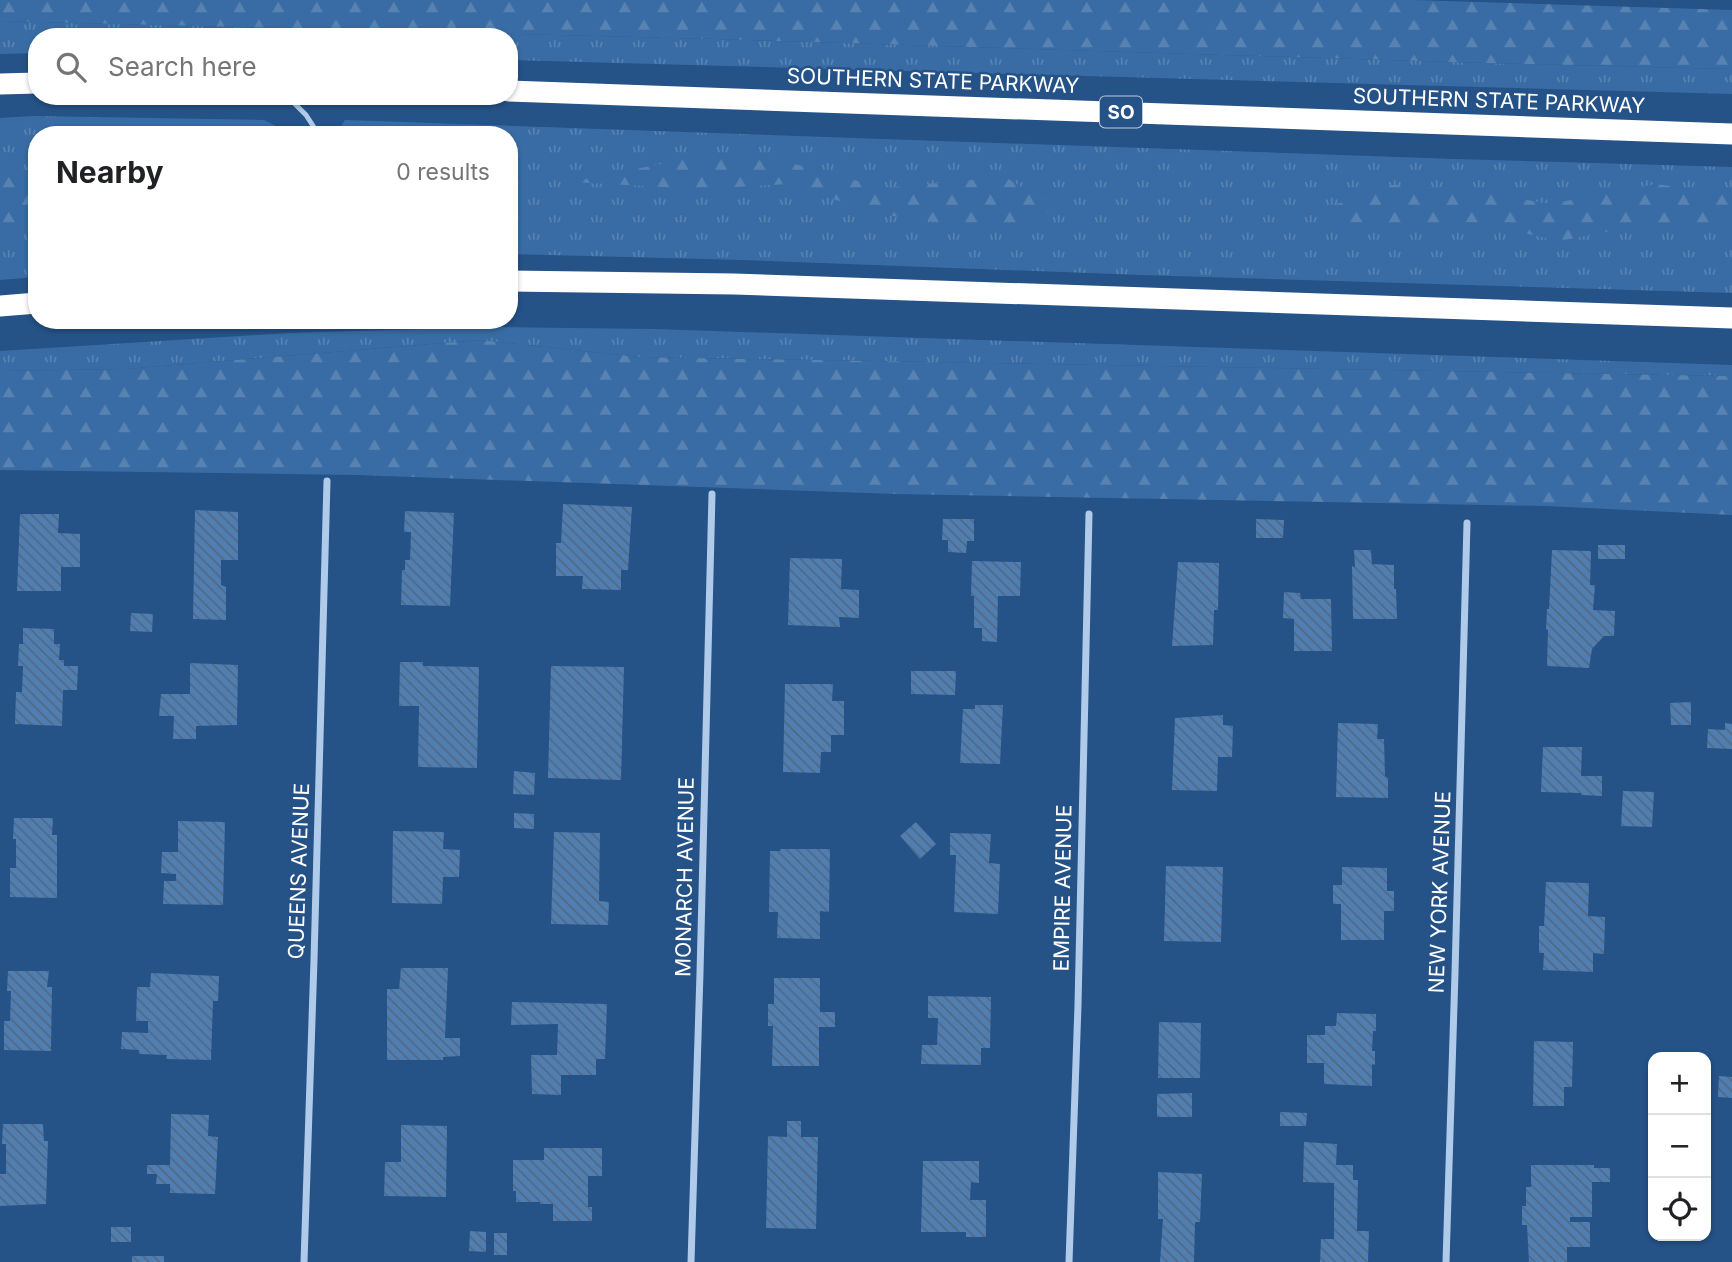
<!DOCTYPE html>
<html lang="en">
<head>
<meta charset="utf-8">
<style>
	body { margin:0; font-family:Inter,sans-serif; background:#f6f6f6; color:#202124 }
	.controls { position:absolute; right:21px; bottom:21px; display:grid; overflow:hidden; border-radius:14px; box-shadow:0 2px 5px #0004 }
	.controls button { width:63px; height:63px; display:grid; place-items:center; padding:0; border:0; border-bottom:2px solid #e0e0e0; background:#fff; color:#202124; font:35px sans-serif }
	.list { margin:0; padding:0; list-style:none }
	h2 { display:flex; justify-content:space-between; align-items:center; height:91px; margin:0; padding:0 28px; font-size:30px }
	h2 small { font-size:23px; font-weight:400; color:#757577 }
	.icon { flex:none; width:38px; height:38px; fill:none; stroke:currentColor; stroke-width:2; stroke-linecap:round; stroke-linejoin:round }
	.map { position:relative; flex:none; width:1732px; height:1262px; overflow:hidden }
	.search { position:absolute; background:#fff; box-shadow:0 2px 5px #0004; left:28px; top:28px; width:490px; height:77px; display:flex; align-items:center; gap:18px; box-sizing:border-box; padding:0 24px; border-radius:28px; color:#757577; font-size:26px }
	.panel { position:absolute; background:#fff; box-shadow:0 2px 5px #0004; left:28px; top:126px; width:490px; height:203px; border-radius:28px }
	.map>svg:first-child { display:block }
	.grass { fill:url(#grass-tufts) }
	.forest { fill:url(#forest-firs) }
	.building { fill:url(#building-back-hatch) }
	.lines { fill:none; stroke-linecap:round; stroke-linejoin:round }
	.service { stroke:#b0cbe9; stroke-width:5 }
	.minor { stroke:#b0cbe9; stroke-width:7 }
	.motorway { stroke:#fff; stroke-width:21 }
	.labels { text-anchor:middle; stroke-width:5; stroke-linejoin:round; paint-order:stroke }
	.shield { fill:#255287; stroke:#becbdb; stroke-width:2 }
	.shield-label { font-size:19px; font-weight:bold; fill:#fff }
	.street-label { font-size:21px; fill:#fff; stroke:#255287 }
</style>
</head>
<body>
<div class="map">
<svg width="1732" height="1262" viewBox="0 0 1732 1262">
	<defs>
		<pattern id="grass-tufts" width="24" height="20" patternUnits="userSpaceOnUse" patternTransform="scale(1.75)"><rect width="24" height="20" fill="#396ca4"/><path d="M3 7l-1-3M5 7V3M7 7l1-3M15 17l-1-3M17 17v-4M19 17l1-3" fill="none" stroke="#5782b2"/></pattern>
		<pattern id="forest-firs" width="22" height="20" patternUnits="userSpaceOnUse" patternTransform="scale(1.75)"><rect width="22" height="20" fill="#396ca4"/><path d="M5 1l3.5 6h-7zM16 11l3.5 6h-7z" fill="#5782b2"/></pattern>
		<pattern id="building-back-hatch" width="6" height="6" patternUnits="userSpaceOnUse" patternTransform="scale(1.75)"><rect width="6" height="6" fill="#517eb1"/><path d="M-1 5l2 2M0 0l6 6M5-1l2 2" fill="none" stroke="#4f6884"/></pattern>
	</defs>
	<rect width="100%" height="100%" fill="#255287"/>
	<!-- grass -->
	<g class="grass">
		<path d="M0 21 715 39 1484 63 1732 69V94L509 60V37H37V53L0 54Z"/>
		<path d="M33 116 264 120 284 130 289 135H37V277L0 280V118Z"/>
		<path d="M345 120 1454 159 1732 167V293L1141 275 742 260 509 254V135H337V132Z"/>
		<path d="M489 327 655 329 1732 365V376L640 357 480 340 125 369 0 371V351L289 333Z"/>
	</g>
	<!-- forest -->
	<g class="forest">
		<path d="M0 0H1413L1732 10V69L1484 63 715 39 0 21Z"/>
		<path d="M696 157H717L791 163 883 188 1005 177 1058 209 1003 231 878 214 789 184 699 189 571 182Z"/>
		<path d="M37 168V229L0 231V172Z"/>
		<path d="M1375 184 1465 189 1550 204 1656 184 1732 195V228L1651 223 1559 241 1475 222 1357 231 1314 209 1353 200Z"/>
		<path d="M480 340 640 357 1732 376V515L1546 506 896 494 356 475 0 470V371L125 369Z"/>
	</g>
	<!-- building -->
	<g class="building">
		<path d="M563 504 632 507 628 570H621V590L582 589 583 576H556V543H561Z"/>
		<path d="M195 510 238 512V560H221V585L226 587V620L193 619Z"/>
		<path d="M405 511 454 513 450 606 401 605 402 570H405V560H410L411 532H404Z"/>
		<path d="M20 514H59L58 533 80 534V567H61V591H17Z"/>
		<path d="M943 519H974V541H967L966 553 948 552V540H942Z"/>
		<path d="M1256 519 1284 520 1283 538H1256Z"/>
		<rect x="1598" y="545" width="27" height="14"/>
		<path d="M1354 550H1371L1372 564 1394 565V589H1396L1397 619H1353L1352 566 1355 567Z"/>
		<path d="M1552 550 1591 551 1590 585H1595L1593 610 1615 611 1614 636H1604L1592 649 1589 668 1547 666 1548 630 1546 629 1547 609H1549Z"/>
		<path d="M790 558 842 559 841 589 859 590V618L839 617 840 627 788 625Z"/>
		<path d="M972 561 1021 562 1020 596H998L997 642 982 641V628H974V596H971Z"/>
		<path d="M1178 562 1219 563 1218 610H1214L1213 645 1172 646Z"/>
		<path d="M1284 592 1300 593 1301 599H1331L1332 651H1294V619L1283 618Z"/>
		<path d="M131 613 153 614 152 632 130 631Z"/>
		<path d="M23 628 54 629V644H60L59 660H64V666H78L77 690H63L62 726 15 724 16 692H22L23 666H18L19 644H23Z"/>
		<path d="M400 662H423V666L479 667 477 768 418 767 419 706H399Z"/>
		<path d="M190 663 238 665 237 725 196 726V739H173L174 716H159L161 694H190Z"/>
		<path d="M551 666 624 667 621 780 548 778Z"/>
		<path d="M911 671H956L955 695 911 694Z"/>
		<path d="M785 684H833L832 701H844V735H831V752H821L820 773 783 772Z"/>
		<path d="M1691 702V725H1671L1670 703Z"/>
		<path d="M975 705H1003L1000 764 960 763 963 709H975Z"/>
		<path d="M1223 715V725L1233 726 1232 757H1218L1217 791 1172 790 1175 718Z"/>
		<path d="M1338 723 1378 724 1377 739H1384L1385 776 1388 778V798L1336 797Z"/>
		<path d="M1725 723 1732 724V749L1707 748 1708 729 1725 730Z"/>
		<path d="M1543 747H1582L1581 776H1602V796L1581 795V793L1541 792Z"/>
		<path d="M514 771 535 773 534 795 513 794Z"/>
		<path d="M1623 791 1654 792 1652 827 1621 826Z"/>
		<path d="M514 813 534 814V829L514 828Z"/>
		<path d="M14 818H53L52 835H57V898L10 897V868H16V839H13Z"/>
		<path d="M178 821 225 822 223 905 163 904 164 881H176V874L161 873 162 852H178Z"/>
		<path d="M916 822 936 844 920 859 900 836Z"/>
		<path d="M393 831 444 832 443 849 460 850 459 877H443L442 904 392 903Z"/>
		<path d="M554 832 600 833 599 901 609 902 608 925 551 924Z"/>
		<path d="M950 833 991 834 989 863 1000 864 998 914 954 912 956 855H950Z"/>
		<path d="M780 849H830L829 912 820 911V939L777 938 778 912H769L770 851H781Z"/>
		<path d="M1166 866 1223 867 1221 942 1164 941Z"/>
		<path d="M1342 867 1387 868V891H1394V911H1384V940H1341V904H1333V885H1342Z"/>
		<path d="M1546 882 1589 883 1588 916 1605 917 1604 954 1593 953V972L1543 970 1544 953H1539V926H1544Z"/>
		<path d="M401 968H448L445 1038H460V1056L443 1057V1060H387V989H399Z"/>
		<path d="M8 971H49L47 987H52L51 1051 4 1050V1021H10L11 991H7Z"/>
		<path d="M151 973 219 976 218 1001H213L211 1060 166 1059 167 1055 139 1054V1050L121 1049 122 1032 148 1033V1021H136L137 987H150Z"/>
		<path d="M774 978H820V1012H835V1027H819V1066H772L773 1026H768V1004H774Z"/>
		<path d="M928 996 991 997 990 1048H981V1065L921 1064 922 1045H937L938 1018H928Z"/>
		<path d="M512 1002 607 1004 605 1059H596V1075H561V1095L532 1094 531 1055H557L558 1024 511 1025Z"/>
		<path d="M1337 1013 1376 1014V1031H1373L1372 1051H1375V1065L1372 1064V1086L1324 1084V1063H1307V1035H1325V1026H1336Z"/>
		<path d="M1159 1022 1201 1023 1200 1078H1158Z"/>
		<path d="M1534 1041 1573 1042 1572 1087H1564V1106H1533Z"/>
		<path d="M1719 1076 1732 1077V1098L1718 1097Z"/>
		<path d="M1192 1093V1117H1157V1094Z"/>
		<path d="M1280 1112 1307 1113 1306 1126H1280Z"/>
		<path d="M171 1114 209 1115 208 1136 218 1137 215 1194 170 1193V1184H156L157 1174H147V1165H170Z"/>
		<path d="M787 1121H801V1137H818L816 1229 766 1228 768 1136 787 1137Z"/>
		<path d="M3 1124H43L44 1141H48L46 1204 0 1206V1174H6V1144H2Z"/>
		<path d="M401 1125 447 1126 446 1197 384 1196 385 1162H401Z"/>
		<path d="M1304 1142 1337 1144 1336 1165H1353V1180H1358L1357 1231H1369L1368 1262H1320L1321 1239H1334V1183L1303 1182Z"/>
		<path d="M544 1148H602V1176H588V1207H592V1221H553V1204H540V1202H516V1191H513V1160H544Z"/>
		<path d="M923 1161H979V1183L971 1182 970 1200H986V1237H966V1232H921Z"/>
		<path d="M1531 1165H1594V1168H1610V1182H1592V1217H1570V1222H1590V1247H1567V1262H1529L1527 1225H1522V1206H1526V1187H1531Z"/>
		<path d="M1158 1172 1202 1174 1200 1222H1195L1194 1262H1160L1163 1219H1158Z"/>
		<rect x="111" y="1227" width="20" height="15"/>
		<path d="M470 1231 486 1232V1252L469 1251Z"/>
		<rect x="494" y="1233" width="13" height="22"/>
		<rect x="132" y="1256" width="32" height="6"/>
	</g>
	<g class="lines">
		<!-- service -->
		<path class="service" d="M287 96 306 115 319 135"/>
		<!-- minor -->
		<g class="minor">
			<path d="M304 1262 314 960 327 481"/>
			<path d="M691 1262 700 973 712 494"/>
			<path d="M1069 1262 1078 1005 1089 514"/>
			<path d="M1446 1262 1455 973 1467 523"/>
		</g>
		<!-- motorway -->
		<g class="motorway">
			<path d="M0 84 37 83"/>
			<path d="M509 91 1732 134"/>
			<path d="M509 281 734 284 1732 318"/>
			<path d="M0 306 37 303"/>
		</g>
	</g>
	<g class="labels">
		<!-- shield labels -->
		<rect class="shield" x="1100" y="96.5" width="42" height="31" rx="5"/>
		<g class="shield-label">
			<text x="1121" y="119">SO</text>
		</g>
		<!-- street labels -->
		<g class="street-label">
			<text transform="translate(933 81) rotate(2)" y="7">SOUTHERN STATE PARKWAY</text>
			<text transform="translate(1499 101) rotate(2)" y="7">SOUTHERN STATE PARKWAY</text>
			<text transform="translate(299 871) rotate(-88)" y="7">QUEENS AVENUE</text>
			<text transform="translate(685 877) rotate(-89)" y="7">MONARCH AVENUE</text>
			<text transform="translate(1063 888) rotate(-89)" y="7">EMPIRE AVENUE</text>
			<text transform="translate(1440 892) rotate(-88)" y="7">NEW YORK AVENUE</text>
		</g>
	</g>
</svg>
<div class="controls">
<button>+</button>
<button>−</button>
<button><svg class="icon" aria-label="locate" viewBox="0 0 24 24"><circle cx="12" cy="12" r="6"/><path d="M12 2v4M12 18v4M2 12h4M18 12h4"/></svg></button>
</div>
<div class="search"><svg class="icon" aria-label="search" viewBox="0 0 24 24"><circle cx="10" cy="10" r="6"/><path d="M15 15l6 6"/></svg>Search here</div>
<section class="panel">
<h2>Nearby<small>0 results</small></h2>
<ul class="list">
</ul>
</section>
</div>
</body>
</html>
